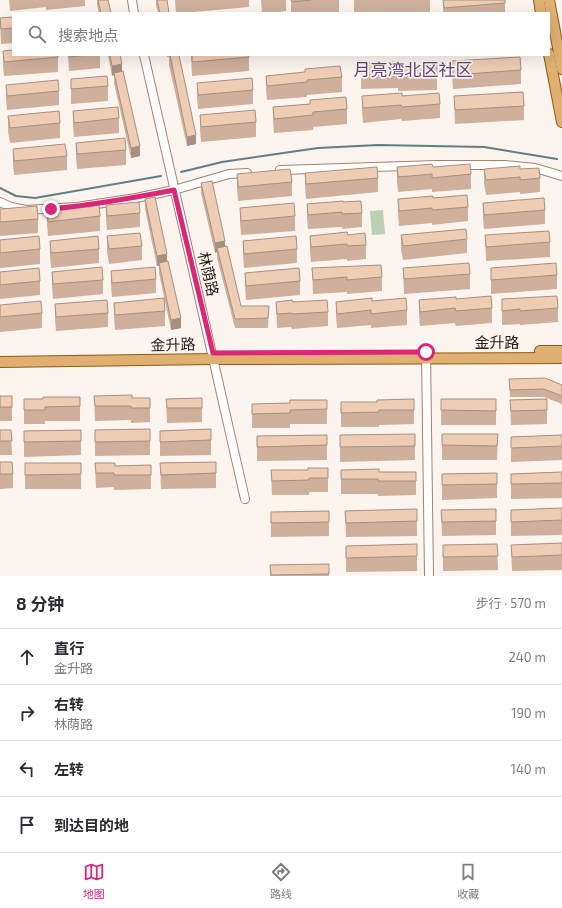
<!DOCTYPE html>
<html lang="zh">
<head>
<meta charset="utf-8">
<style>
	body { margin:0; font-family:"Exo 2","Noto Sans SC",sans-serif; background:#f7f7f7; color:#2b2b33 }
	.stop { position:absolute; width:12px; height:12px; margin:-9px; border:3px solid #db2777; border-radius:50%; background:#fff }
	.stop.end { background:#db2777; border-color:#fff; box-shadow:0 1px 4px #0008 }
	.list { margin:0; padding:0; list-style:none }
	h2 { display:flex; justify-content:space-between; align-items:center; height:52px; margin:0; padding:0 16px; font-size:17px }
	h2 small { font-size:13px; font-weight:400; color:#7c7c81 }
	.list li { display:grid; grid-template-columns:26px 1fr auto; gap:12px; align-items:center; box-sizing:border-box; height:56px; padding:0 16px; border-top:1px solid #e1e1e2 }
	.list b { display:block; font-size:15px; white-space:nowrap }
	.list p { margin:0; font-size:13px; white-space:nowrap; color:#7c7c81 }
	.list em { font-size:13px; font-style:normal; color:#7c7c81 }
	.icon { flex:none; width:22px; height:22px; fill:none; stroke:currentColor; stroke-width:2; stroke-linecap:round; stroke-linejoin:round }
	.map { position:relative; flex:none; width:562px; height:576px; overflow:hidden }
	.search { position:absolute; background:#fff; box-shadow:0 4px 16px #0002; left:12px; right:12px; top:12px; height:44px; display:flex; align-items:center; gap:10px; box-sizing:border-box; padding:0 14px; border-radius:0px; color:#7c7c81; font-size:15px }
	.sheet { height:276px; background:#fff }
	nav { display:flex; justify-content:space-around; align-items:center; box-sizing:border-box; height:56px; border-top:1px solid #e1e1e2; background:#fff; font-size:11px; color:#7c7c81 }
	nav a { display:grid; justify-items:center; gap:2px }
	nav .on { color:#db2777 }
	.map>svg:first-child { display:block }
	.pitch { fill:#bcd1b3 }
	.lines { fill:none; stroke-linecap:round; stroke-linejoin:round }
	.stream { stroke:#637e84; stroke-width:2 }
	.minor-casing { stroke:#a1836d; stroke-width:10 }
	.major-casing { stroke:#905a12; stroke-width:12 }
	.minor { stroke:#fff; stroke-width:8 }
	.major { stroke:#dfb071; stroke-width:10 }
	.wall { fill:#ceb09c }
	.shaded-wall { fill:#a7907f }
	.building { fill:#efcdb5; stroke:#a7907f }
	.route { stroke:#db2777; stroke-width:5 }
	.labels { text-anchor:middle; stroke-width:3.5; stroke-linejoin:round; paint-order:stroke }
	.street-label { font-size:15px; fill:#271b13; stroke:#fbf4ef }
	.quarter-label { font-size:17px; fill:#63447f; stroke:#fbf4ef }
</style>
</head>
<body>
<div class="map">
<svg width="562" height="576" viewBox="0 0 562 576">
	<rect width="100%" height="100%" fill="#fbf4ef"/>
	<!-- pitch -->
	<path class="pitch" d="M383 210 385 234 372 235 370 211Z"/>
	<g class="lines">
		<!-- stream -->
		<g class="stream">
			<path d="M181 172 222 162 318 148 378 145 484 147 557 159"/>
			<path d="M0 188 16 196 35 198 161 176"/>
		</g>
		<defs>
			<g id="minor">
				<path d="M132 0 134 13"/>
				<path d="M144 55 245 499"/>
				<path d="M280 170 436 165H506L535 168 562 176"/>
				<path d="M0 202 11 207 26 210 77 207 136 198 174 190 229 174 247 173"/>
				<path d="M426 352 429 576"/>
			</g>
			<g id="major">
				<path d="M539 0 541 13"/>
				<path d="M549 0 562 69"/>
				<path d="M549 54 562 122"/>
				<path d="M540 351H562"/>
				<path d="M0 362 214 359 562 358"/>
			</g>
		</defs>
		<!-- minor casing -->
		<use href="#minor" class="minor-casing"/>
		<!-- major casing -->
		<use href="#major" class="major-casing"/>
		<!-- minor -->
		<use href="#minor" class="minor"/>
		<!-- major -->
		<use href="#major" class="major"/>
	</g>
	<!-- wall -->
	<g class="wall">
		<path d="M9 0H85V6L46 10V7L10 11Z"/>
		<path d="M97 0H108L111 13H99L97 5Z"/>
		<path d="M156 0H167L169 13H158L156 5Z"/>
		<path d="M175 0H249V7L183 13H176Z"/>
		<path d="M261 0H286V11L272 13H262Z"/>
		<path d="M291 0H339V12L328 13H291Z"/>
		<rect x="354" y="0" width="76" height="13"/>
		<rect x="443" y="0" width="62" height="13"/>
		<path d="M13 17V43L1 44 0 18Z"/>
		<path d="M3 51 58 55V72L4 76 3 66Z"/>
		<path d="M68 55H100V68L69 71Z"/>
		<path d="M108 55H120L122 71 140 156 131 158 114 83V75L112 76Z"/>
		<path d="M167 55H179L196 144 187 146 169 65V57H167Z"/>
		<path d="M191 55H249V71L192 76Z"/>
		<path d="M452 61 521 70V84L453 89 452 76Z"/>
		<path d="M361 63 399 66 437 65V90L398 91V88L361 89Z"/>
		<path d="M266 76 342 77V92L307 95V97L267 100 266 90Z"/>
		<path d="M71 79 108 86V101L71 104Z"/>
		<path d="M197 83 253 90V104L198 109 197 98Z"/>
		<path d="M6 85 59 91V105L7 110 6 99Z"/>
		<path d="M362 96H402L440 104V118L402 121 401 119 363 123 362 111Z"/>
		<path d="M454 96 524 106V120L455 124Z"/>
		<path d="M310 100 347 109V124L313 127V130L274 133 273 121V107L310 104Z"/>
		<path d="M73 111 119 118V133L74 137 73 126Z"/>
		<path d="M200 115 256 122V137L201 142 200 130Z"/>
		<path d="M8 116 60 123V138L10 143 8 131Z"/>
		<path d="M76 143 126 150V165L77 169 76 157Z"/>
		<path d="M13 149 67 156V170L14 175 13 164Z"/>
		<path d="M397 167H433L471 174V189L432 192V189L398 192 397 182Z"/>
		<path d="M484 169H520L540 178V192L520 194V192L486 195 484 183Z"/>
		<path d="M305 173 378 178V192L306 199 305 187Z"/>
		<path d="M237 174 292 182V196L238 201 237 188Z"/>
		<path d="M201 183 225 246 241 306H269L268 328H235L217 258V252L215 253 201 193Z"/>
		<path d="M433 198 468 207V221L432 225V223L399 226 398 214V199Z"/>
		<path d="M145 199 167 262 181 328 171 330 159 273V266H157L145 209Z"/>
		<path d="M343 202 362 213V227L342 229V227L308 229 307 218V204Z"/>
		<path d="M483 203 545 210V224L484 229 483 218Z"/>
		<path d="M106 205 140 213V227L107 230 106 219Z"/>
		<path d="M240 208 295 216V231L241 235 240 222Z"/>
		<path d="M0 209 38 219V233L0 236Z"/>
		<path d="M47 210 100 216V231L48 236 47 225Z"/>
		<path d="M348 235 366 245V259L347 261V259L311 262 310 250V236Z"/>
		<path d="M401 235 467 239V253L403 260 401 250Z"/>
		<path d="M485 235 550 242V257L486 261Z"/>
		<path d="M107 236 142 246V260L109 264 107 251Z"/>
		<path d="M0 240 40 249V264L0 268Z"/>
		<path d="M50 241 99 249V263L51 268 50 255Z"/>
		<path d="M243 241 297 249V263L244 268 243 255Z"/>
		<path d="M312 268 382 277V291L347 294V292L313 294Z"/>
		<path d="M403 268 470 274V289L404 294Z"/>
		<path d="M491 268 557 275V289L491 294Z"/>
		<path d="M111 271 156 279V293L112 297 111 285Z"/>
		<path d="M0 272 40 281V295L0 299Z"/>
		<path d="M52 272 103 280V294L53 299 52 286Z"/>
		<path d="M245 273 300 281V295L246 300 245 287Z"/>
		<path d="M456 299 492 308V323L456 326 455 323 420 326 419 315V300Z"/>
		<path d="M502 299 558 308V322L520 325V324L502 325Z"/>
		<path d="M372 301 407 310V325L371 328V325L337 328 336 316V302Z"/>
		<path d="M276 302H293L328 312V326L292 329 291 327 277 328Z"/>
		<path d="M114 303 165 311V326L115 330 114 317Z"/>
		<path d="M55 304 108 313V327L56 331 55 319Z"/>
		<path d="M0 305 42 313V328L0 332Z"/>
		<path d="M509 379 562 385V404L544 397H510Z"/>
		<rect x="0" y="396" width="12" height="25"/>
		<path d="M94 396 132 398H150V422L131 423V420L95 421Z"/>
		<path d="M80 397V421H45V424H24V399H43Z"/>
		<path d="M202 398V422L167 423 166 399Z"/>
		<path d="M414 399V424L379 425V427H341V402H377Z"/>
		<rect x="441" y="399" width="55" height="26"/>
		<path d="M547 399V424L511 425 510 400Z"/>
		<path d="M327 400V424H290V428H252V404L290 403Z"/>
		<path d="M150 429V455L95 456V430Z"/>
		<path d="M211 429V455L160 456V431Z"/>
		<path d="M0 430H11L12 455H0Z"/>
		<path d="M81 430V455L24 457V431Z"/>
		<path d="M415 434V460L340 462V435Z"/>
		<path d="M442 434H498L497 460H442Z"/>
		<path d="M327 435V460L257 461V436Z"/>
		<path d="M562 435V460L511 462V437Z"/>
		<path d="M0 462 13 474V488L0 489Z"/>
		<path d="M216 462V488L161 489 160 463Z"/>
		<rect x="25" y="463" width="56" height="26"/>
		<path d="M95 463 115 466 151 465V489L114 490V487L96 488Z"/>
		<path d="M328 468V492H309V495H272L271 470H308Z"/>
		<path d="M341 470 379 472H416V495L378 496V494H341Z"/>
		<path d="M562 472V498L511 499V474Z"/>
		<path d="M497 473V498L442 500V474Z"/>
		<path d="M562 508V535L511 536V510Z"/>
		<path d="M417 509V536L346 537 345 511Z"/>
		<path d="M496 509V535L442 536 441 510Z"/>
		<path d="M329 511V536L271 537V512Z"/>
		<path d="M562 543V570L512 571 511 545Z"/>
		<path d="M417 544V571L346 572V546Z"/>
		<path d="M497 544 498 570 443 571V545Z"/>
		<path d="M329 564V576H270V565Z"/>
	</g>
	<!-- shaded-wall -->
	<g class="shaded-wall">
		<path d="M122 64V74L114 73V75L112 76V66Z"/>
		<path d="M196 135V144L187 146V137Z"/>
		<path d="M140 146V156L131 158V148Z"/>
		<path d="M225 241V251L217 248V252L215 253V243Z"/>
		<path d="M167 254V264L159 263V266H157V256Z"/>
		<path d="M181 318V328L171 330V320Z"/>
	</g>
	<!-- building -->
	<g class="building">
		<path d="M98 0H108L111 13H101Z"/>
		<path d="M157 0H167L169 13H160Z"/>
		<path d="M291 0H311L292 2Z"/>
		<path d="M443 0H505V3L444 8Z"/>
		<path d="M13 17V28L1 29 0 18Z"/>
		<path d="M13 50V55H58V57L4 62 3 51Z"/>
		<path d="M68 55H89L69 57Z"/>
		<path d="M110 55H120L122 64 112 66Z"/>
		<path d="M170 55H179L196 135 187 137Z"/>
		<path d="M192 55H249V57L192 62Z"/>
		<path d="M520 57 521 70 453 75 452 61Z"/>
		<path d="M399 62V66L437 65V76L398 77V74L361 75V63Z"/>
		<path d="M340 66 342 77 307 80V82L267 86 266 76 305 72V69Z"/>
		<path d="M123 71 140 146 131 148 114 73Z"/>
		<path d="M107 76 108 86 71 89V79Z"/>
		<path d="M252 78 253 90 198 95 197 83Z"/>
		<path d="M58 80 59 91 7 96 6 85Z"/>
		<path d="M523 92 524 106 455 110 454 96Z"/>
		<path d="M402 93V96L439 93 440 104 402 107 401 105 363 108 362 96Z"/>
		<path d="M346 97 347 109 313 112V115L274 119 273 107 310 104V100Z"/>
		<path d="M118 107 119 118 74 123 73 111Z"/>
		<path d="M255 110 256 122 201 127 200 115Z"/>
		<path d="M59 111 60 123 10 128 8 116Z"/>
		<path d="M125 138 126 150 77 154 76 143Z"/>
		<path d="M65 144 67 156 14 161 13 149Z"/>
		<path d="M432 164 433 167 470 164 471 174 432 178V174L398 177 397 167Z"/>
		<path d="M520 166V169L539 168 540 178 520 180V177L486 180 484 169Z"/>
		<path d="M377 167 378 178 306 184 305 173Z"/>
		<path d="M290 169 292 182 238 187 237 174Z"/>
		<path d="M212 181 225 241 215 243 201 183Z"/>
		<path d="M467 195 468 207 432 210V208L399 211 398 199 433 196V198Z"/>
		<path d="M155 197 167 254 157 256 145 199Z"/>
		<path d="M544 198 545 210 484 215 483 203Z"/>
		<path d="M343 201V202L361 201 362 213 342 214V212L308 215 307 204Z"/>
		<path d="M139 202 140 213 107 216 106 205Z"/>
		<path d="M294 203 295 216 241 221 240 208Z"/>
		<path d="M99 205 100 216 48 222 47 210Z"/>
		<path d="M37 206 38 219 0 222V209Z"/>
		<path d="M466 229 467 239 403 246 401 235Z"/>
		<path d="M549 231 550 242 486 247 485 235Z"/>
		<path d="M347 232 348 235 365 233 366 245 347 246V244L311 247 310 236Z"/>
		<path d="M140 233 142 246 109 249 107 236Z"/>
		<path d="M39 236 40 249 0 253V240Z"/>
		<path d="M98 236 99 249 51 253 50 241Z"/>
		<path d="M296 236 297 249 244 254 243 241Z"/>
		<path d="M227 246 241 306H269L268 318 235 319 217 248Z"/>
		<path d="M168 261 181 318 171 320 159 263Z"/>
		<path d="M469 263 470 274 404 279 403 268Z"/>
		<path d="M556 263 557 275 491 280V268Z"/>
		<path d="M381 265 382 277 347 280V277L313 280 312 268Z"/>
		<path d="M102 267 103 280 53 284 52 272Z"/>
		<path d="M155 267 156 279 112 283 111 271Z"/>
		<path d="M39 268 40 281 0 285V272Z"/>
		<path d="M299 268 300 281 246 286 245 273Z"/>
		<path d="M491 296 492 308 456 311 455 308 420 312 419 300 456 297V299Z"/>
		<path d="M557 296 558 308 520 311V309L502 311V299Z"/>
		<path d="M164 298 165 311 115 315 114 303Z"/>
		<path d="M372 298V301L406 298 407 310 371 314V310L337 314 336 302Z"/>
		<path d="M107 300 108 313 56 317 55 304Z"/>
		<path d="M292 300 293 302 327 300 328 312 292 314 291 313 277 314 276 302Z"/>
		<path d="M41 301 42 313 0 317V305Z"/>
		<path d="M545 378 562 385V396L544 389 510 390 509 379Z"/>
		<path d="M132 395V398H150V408H131V406H95L94 396Z"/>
		<rect x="0" y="396" width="12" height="11"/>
		<path d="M43 397H80V406L45 407V410H24V399H43Z"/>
		<path d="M202 398V408H167L166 399Z"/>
		<path d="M414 399V410H379V412L341 413V402H377V400Z"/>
		<path d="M441 399H496V411L441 410Z"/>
		<path d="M547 399V410L511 411 510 400Z"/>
		<path d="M290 400H327V409L290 410V413L252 414V404L290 403Z"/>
		<path d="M150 429V441L95 442V430Z"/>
		<path d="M211 429V440L160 442V431Z"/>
		<path d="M0 430H11L12 441H0Z"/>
		<path d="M81 430V441L24 442V431Z"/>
		<path d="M415 434V446L340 447V435Z"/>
		<path d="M442 434H498L497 446 442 445Z"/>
		<path d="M327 435V445L257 447V436Z"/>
		<path d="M562 435V446L511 448V437Z"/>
		<path d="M0 462H12L13 474H0Z"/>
		<path d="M216 462V473L161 475 160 463Z"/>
		<path d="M25 463H81V474L25 475Z"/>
		<path d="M95 463H115V466L151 465V475H114V473H96Z"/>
		<path d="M308 468H328V478H309V480L272 481 271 470H308Z"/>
		<path d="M379 469V472H416V481H378V479H341V470Z"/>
		<path d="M562 472V483L511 484V474Z"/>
		<path d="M497 473V484L442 485V474Z"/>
		<path d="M562 508V520L511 522V510Z"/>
		<path d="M417 509V521L346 523 345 511Z"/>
		<path d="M496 509V521L442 522 441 510Z"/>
		<path d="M329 511V522L271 523V512Z"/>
		<path d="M562 543V555L512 557 511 545Z"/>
		<path d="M417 544V556L346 558V546Z"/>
		<path d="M497 544 498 556 443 557V545Z"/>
		<path d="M329 564V574L271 575 270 565Z"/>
	</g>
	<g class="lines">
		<!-- route -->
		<path class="route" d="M51 209C92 205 133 198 174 190L213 353 426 352"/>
	</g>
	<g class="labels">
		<!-- street labels -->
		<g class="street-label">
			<text transform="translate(208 274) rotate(77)" y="5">林荫路</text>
			<text x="497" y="348">金升路</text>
			<text transform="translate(173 345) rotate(-1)" y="5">金升路</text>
		</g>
		<!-- quarter labels -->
		<g class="quarter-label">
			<text x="413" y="76">月亮湾北区社区</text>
		</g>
	</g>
</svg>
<div class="stop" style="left:426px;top:352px"></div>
<div class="stop end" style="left:51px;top:209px"></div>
<div class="search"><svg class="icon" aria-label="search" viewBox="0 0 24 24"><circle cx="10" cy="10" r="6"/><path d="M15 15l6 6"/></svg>搜索地点</div>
</div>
<section class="sheet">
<h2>8 分钟<small>步行 · 570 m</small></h2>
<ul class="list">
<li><svg class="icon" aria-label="ahead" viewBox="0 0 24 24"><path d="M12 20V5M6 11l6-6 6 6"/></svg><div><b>直行</b><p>金升路</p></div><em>240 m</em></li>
<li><svg class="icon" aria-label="right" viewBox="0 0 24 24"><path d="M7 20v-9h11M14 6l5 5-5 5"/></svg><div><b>右转</b><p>林荫路</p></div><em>190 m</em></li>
<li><svg class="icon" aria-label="left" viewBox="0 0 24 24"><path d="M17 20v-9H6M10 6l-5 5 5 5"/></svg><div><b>左转</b></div><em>140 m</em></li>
<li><svg class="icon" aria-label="arrive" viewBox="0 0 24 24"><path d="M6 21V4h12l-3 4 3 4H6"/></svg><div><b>到达目的地</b></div></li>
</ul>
</section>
<nav>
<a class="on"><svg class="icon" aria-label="map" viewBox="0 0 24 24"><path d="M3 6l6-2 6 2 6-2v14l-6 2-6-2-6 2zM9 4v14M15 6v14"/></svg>地图</a>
<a><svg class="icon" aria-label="directions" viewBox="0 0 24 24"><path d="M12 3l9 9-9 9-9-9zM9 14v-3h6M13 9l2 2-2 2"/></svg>路线</a>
<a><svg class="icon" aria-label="saved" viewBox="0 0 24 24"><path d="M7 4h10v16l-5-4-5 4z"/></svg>收藏</a>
</nav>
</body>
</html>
